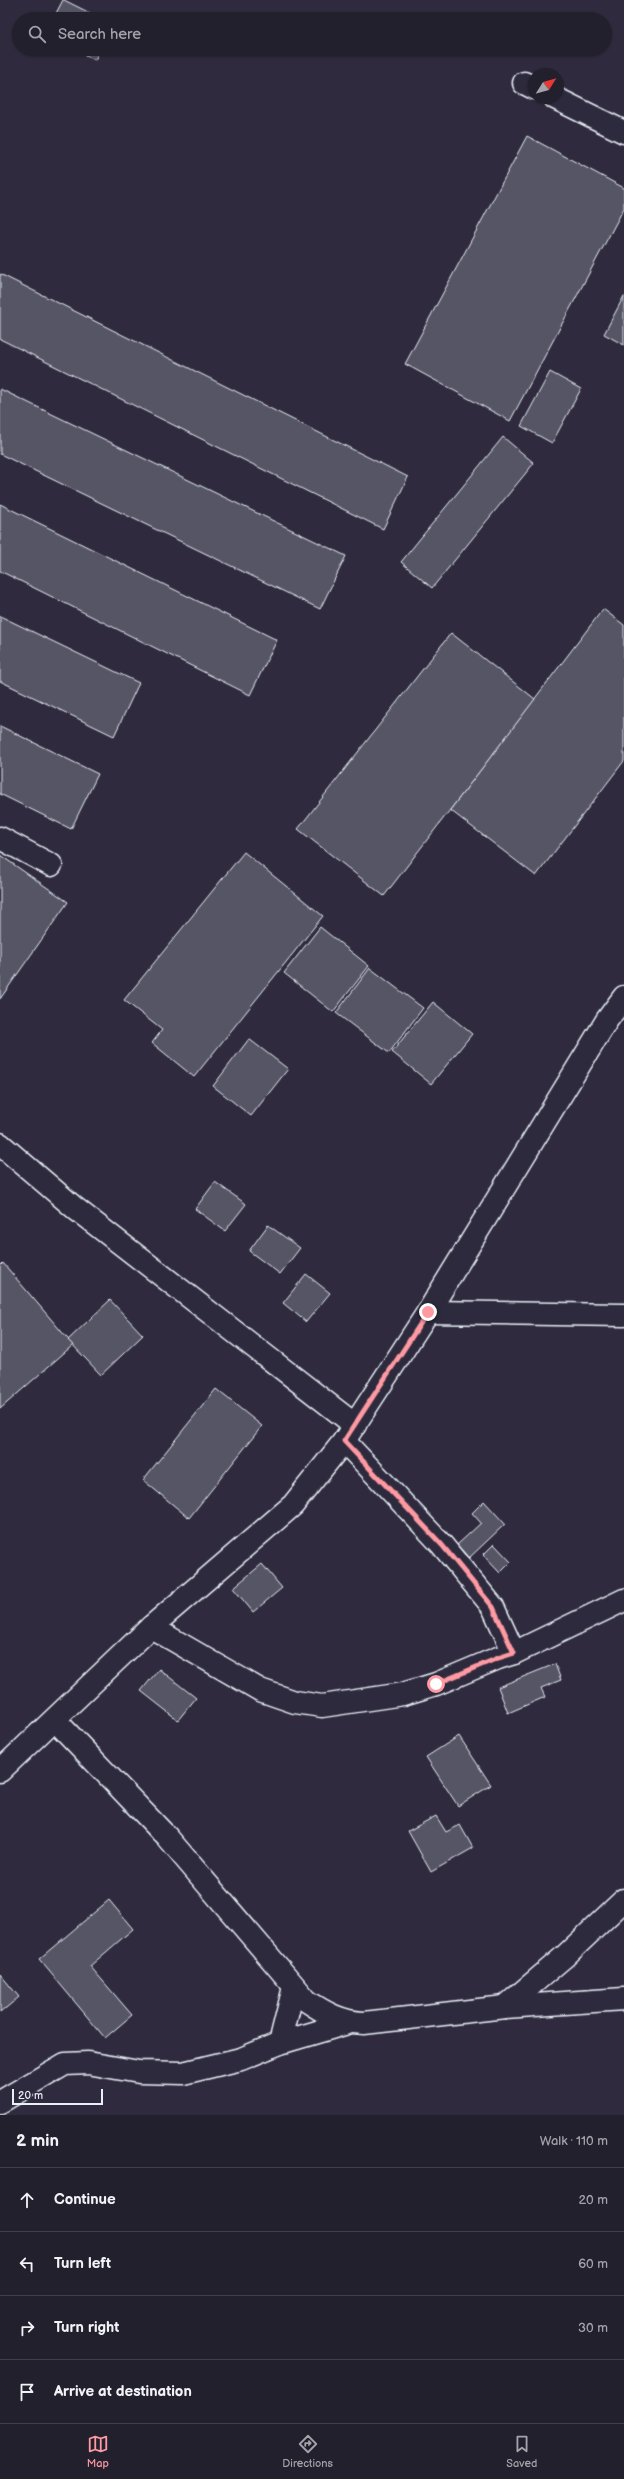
<!DOCTYPE html>
<html lang="en">
<head>
<meta charset="utf-8">
<style>
	body { margin:0; font-family:"Balsamiq Sans",sans-serif; background:#2b2836; color:#f1f3f6 }
	.compass { position:absolute; left:528px; top:68px; width:36px; height:36px; border-radius:50%; background:#23202e; box-shadow:0 1px 3px #0004; rotate:53deg }
	.scale { position:absolute; left:12px; bottom:10px; width:91px; box-sizing:border-box; padding-left:4px; border:2px solid #e8f1f8; border-top:0; font-size:11px; line-height:14px; white-space:nowrap; color:#e8f1f8; -webkit-text-stroke:3px #2f2a3d; paint-order:stroke }
	.stop { position:absolute; width:12px; height:12px; margin:-9px; border:3px solid #ff9aa2; border-radius:50%; background:#fff }
	.stop.end { background:#ff9aa2; border-color:#fff; box-shadow:0 1px 4px #0008 }
	.list { margin:0; padding:0; list-style:none }
	h2 { display:flex; justify-content:space-between; align-items:center; height:52px; margin:0; padding:0 16px; font-size:17px }
	h2 small { font-size:13px; font-weight:400; color:#a3a3aa }
	.list li { display:grid; grid-template-columns:26px 1fr auto; gap:12px; align-items:center; box-sizing:border-box; height:64px; padding:0 16px; border-top:1px solid #403e4a }
	.list b { display:block; font-size:15px; white-space:nowrap }
	.list em { font-size:13px; font-style:normal; color:#a3a3aa }
	.icon { flex:none; width:22px; height:22px; fill:none; stroke:currentColor; stroke-width:2; stroke-linecap:round; stroke-linejoin:round }
	.map { position:relative; flex:none; width:624px; height:2115px; overflow:hidden }
	.search { position:absolute; background:#23202e; box-shadow:0 1px 3px #0004; left:12px; right:12px; top:12px; height:44px; display:flex; align-items:center; gap:10px; box-sizing:border-box; padding:0 14px; border-radius:22px; color:#a3a3aa; font-size:15px }
	.sheet { height:308px; background:#23202e }
	nav { display:flex; justify-content:space-around; align-items:center; box-sizing:border-box; height:56px; border-top:1px solid #403e4a; background:#23202e; font-size:11px; color:#a3a3aa }
	nav a { display:grid; justify-items:center; gap:2px }
	nav .on { color:#ff9aa2 }
	.map>svg:first-child { display:block }
	.building { fill:#575565; stroke:#e8f1f8 }
	.lines { fill:none; stroke-linecap:round; stroke-linejoin:round }
	.minor-casing { stroke:#e8f1f8; stroke-width:25 }
	.minor { stroke:#2f2a3d; stroke-width:22 }
	.route { stroke:#ff9aa2; stroke-width:5 }
</style>
</head>
<body>
<div class="map">
<svg width="624" height="2115" viewBox="0 0 624 2115">
	<rect width="100%" height="100%" fill="#2f2a3d"/>
	<filter id="ink" filterUnits="userSpaceOnUse"><feTurbulence type="fractalNoise" baseFrequency=".025" numOctaves="2"/><feDisplacementMap in="SourceGraphic" scale="8" xChannelSelector="R" yChannelSelector="G"/><feConvolveMatrix kernelMatrix="1 2 1 2 8 2 1 2 1" color-interpolation-filters="sRGB"/></filter>
	<g filter="url(#ink)">
		<!-- building -->
		<g class="building">
			<path d="M63 0H64L102 19H53Z"/>
			<path d="M73 49H100L95 60Z"/>
			<path d="M527 136 624 188V208L510 421 405 364Z"/>
			<path d="M0 274 408 477 383 529 0 339Z"/>
			<path d="M624 296V345L604 334Z"/>
			<path d="M550 372 581 389 552 443 521 426Z"/>
			<path d="M0 389 346 556 320 609 0 454Z"/>
			<path d="M503 437 534 463 432 588 401 562Z"/>
			<path d="M0 504 277 640 250 695 0 571Z"/>
			<path d="M603 609 624 625V761L536 876 450 810Z"/>
			<path d="M0 616 139 683 114 736 0 681Z"/>
			<path d="M451 633 535 699 384 896 298 829Z"/>
			<path d="M0 726 98 774 71 829 0 794Z"/>
			<path d="M244 852 323 916 194 1077 152 1043 162 1030 124 1000Z"/>
			<path d="M0 855 68 902 0 999Z"/>
			<path d="M320 927 369 966 333 1012 284 973Z"/>
			<path d="M370 968 423 1008 389 1053 336 1013Z"/>
			<path d="M433 1002 472 1034 431 1084 392 1052Z"/>
			<path d="M249 1039 288 1069 251 1116 213 1086Z"/>
			<path d="M215 1182 246 1204 225 1231 195 1209Z"/>
			<path d="M268 1225 300 1248 280 1274 249 1251Z"/>
			<path d="M3 1263 73 1345 0 1409V1266Z"/>
			<path d="M306 1274 330 1293 306 1322 283 1303Z"/>
			<path d="M110 1300 143 1335 101 1375 68 1340Z"/>
			<path d="M216 1389 262 1426 189 1518 143 1480Z"/>
			<path d="M484 1501 505 1524 469 1558 457 1545 481 1523 472 1513Z"/>
			<path d="M494 1544 511 1562 500 1573 483 1555Z"/>
			<path d="M262 1564 282 1588 253 1612 233 1588Z"/>
			<path d="M555 1664 561 1680 541 1688 545 1697 508 1713 498 1687Z"/>
			<path d="M159 1669 196 1698 178 1720 141 1691Z"/>
			<path d="M459 1736 491 1785 458 1806 426 1757Z"/>
			<path d="M436 1816 446 1832 460 1825 473 1848 431 1872 408 1831Z"/>
			<path d="M109 1900 133 1929 90 1966 132 2015 105 2038 39 1959Z"/>
			<path d="M0 1974 19 1997 0 2013Z"/>
		</g>
		<g class="lines">
			<defs>
				<g id="minor">
					<path d="M524 83 534 88"/>
					<path d="M555 98 624 132"/>
					<path d="M0 838 51 865"/>
					<path d="M0 1144 76 1209 355 1425"/>
					<path d="M428 1312 624 1315"/>
					<path d="M344 1441 442 1545 493 1607 514 1653 624 1600"/>
					<path d="M151 1627 260 1690 295 1702 322 1706 403 1694 436 1684 498 1658 514 1653"/>
					<path d="M55 1720 167 1837 307 2001C325 2013 341 2022 364 2023L505 2007 624 1999"/>
					<path d="M0 1771 151 1627 293 1505 344 1441 428 1312 607 1020 624 997"/>
					<path d="M505 2007 565 1956 624 1900"/>
					<path d="M280 2043 294 1987"/>
					<path d="M0 2102 65 2064 88 2063 139 2072 183 2073 241 2059 280 2043 351 2022"/>
				</g>
			</defs>
			<!-- minor casing -->
			<use href="#minor" class="minor-casing"/>
			<!-- minor -->
			<use href="#minor" class="minor"/>
		</g>
	</g>
	<g class="lines" filter="url(#ink)">
		<!-- route -->
		<path class="route" d="M428 1312 344 1441 442 1545 493 1607 514 1653 498 1658 436 1684"/>
	</g>
</svg>
<svg class="compass" viewBox="-18 -18 36 36"><path d="M0-13l5 13h-10z" fill="#e53935"/><path d="M0 13l5-13h-10z" fill="#a3a3aa"/></svg>
<div class="scale">20 m</div>
<div class="stop" style="left:436px;top:1684px"></div>
<div class="stop end" style="left:428px;top:1312px"></div>
<div class="search"><svg class="icon" aria-label="search" viewBox="0 0 24 24"><circle cx="10" cy="10" r="6"/><path d="M15 15l6 6"/></svg>Search here</div>
</div>
<section class="sheet">
<h2>2 min<small>Walk · 110 m</small></h2>
<ul class="list">
<li><svg class="icon" aria-label="ahead" viewBox="0 0 24 24"><path d="M12 20V5M6 11l6-6 6 6"/></svg><div><b>Continue</b></div><em>20 m</em></li>
<li><svg class="icon" aria-label="left" viewBox="0 0 24 24"><path d="M17 20v-9H6M10 6l-5 5 5 5"/></svg><div><b>Turn left</b></div><em>60 m</em></li>
<li><svg class="icon" aria-label="right" viewBox="0 0 24 24"><path d="M7 20v-9h11M14 6l5 5-5 5"/></svg><div><b>Turn right</b></div><em>30 m</em></li>
<li><svg class="icon" aria-label="arrive" viewBox="0 0 24 24"><path d="M6 21V4h12l-3 4 3 4H6"/></svg><div><b>Arrive at destination</b></div></li>
</ul>
</section>
<nav>
<a class="on"><svg class="icon" aria-label="map" viewBox="0 0 24 24"><path d="M3 6l6-2 6 2 6-2v14l-6 2-6-2-6 2zM9 4v14M15 6v14"/></svg>Map</a>
<a><svg class="icon" aria-label="directions" viewBox="0 0 24 24"><path d="M12 3l9 9-9 9-9-9zM9 14v-3h6M13 9l2 2-2 2"/></svg>Directions</a>
<a><svg class="icon" aria-label="saved" viewBox="0 0 24 24"><path d="M7 4h10v16l-5-4-5 4z"/></svg>Saved</a>
</nav>
</body>
</html>
